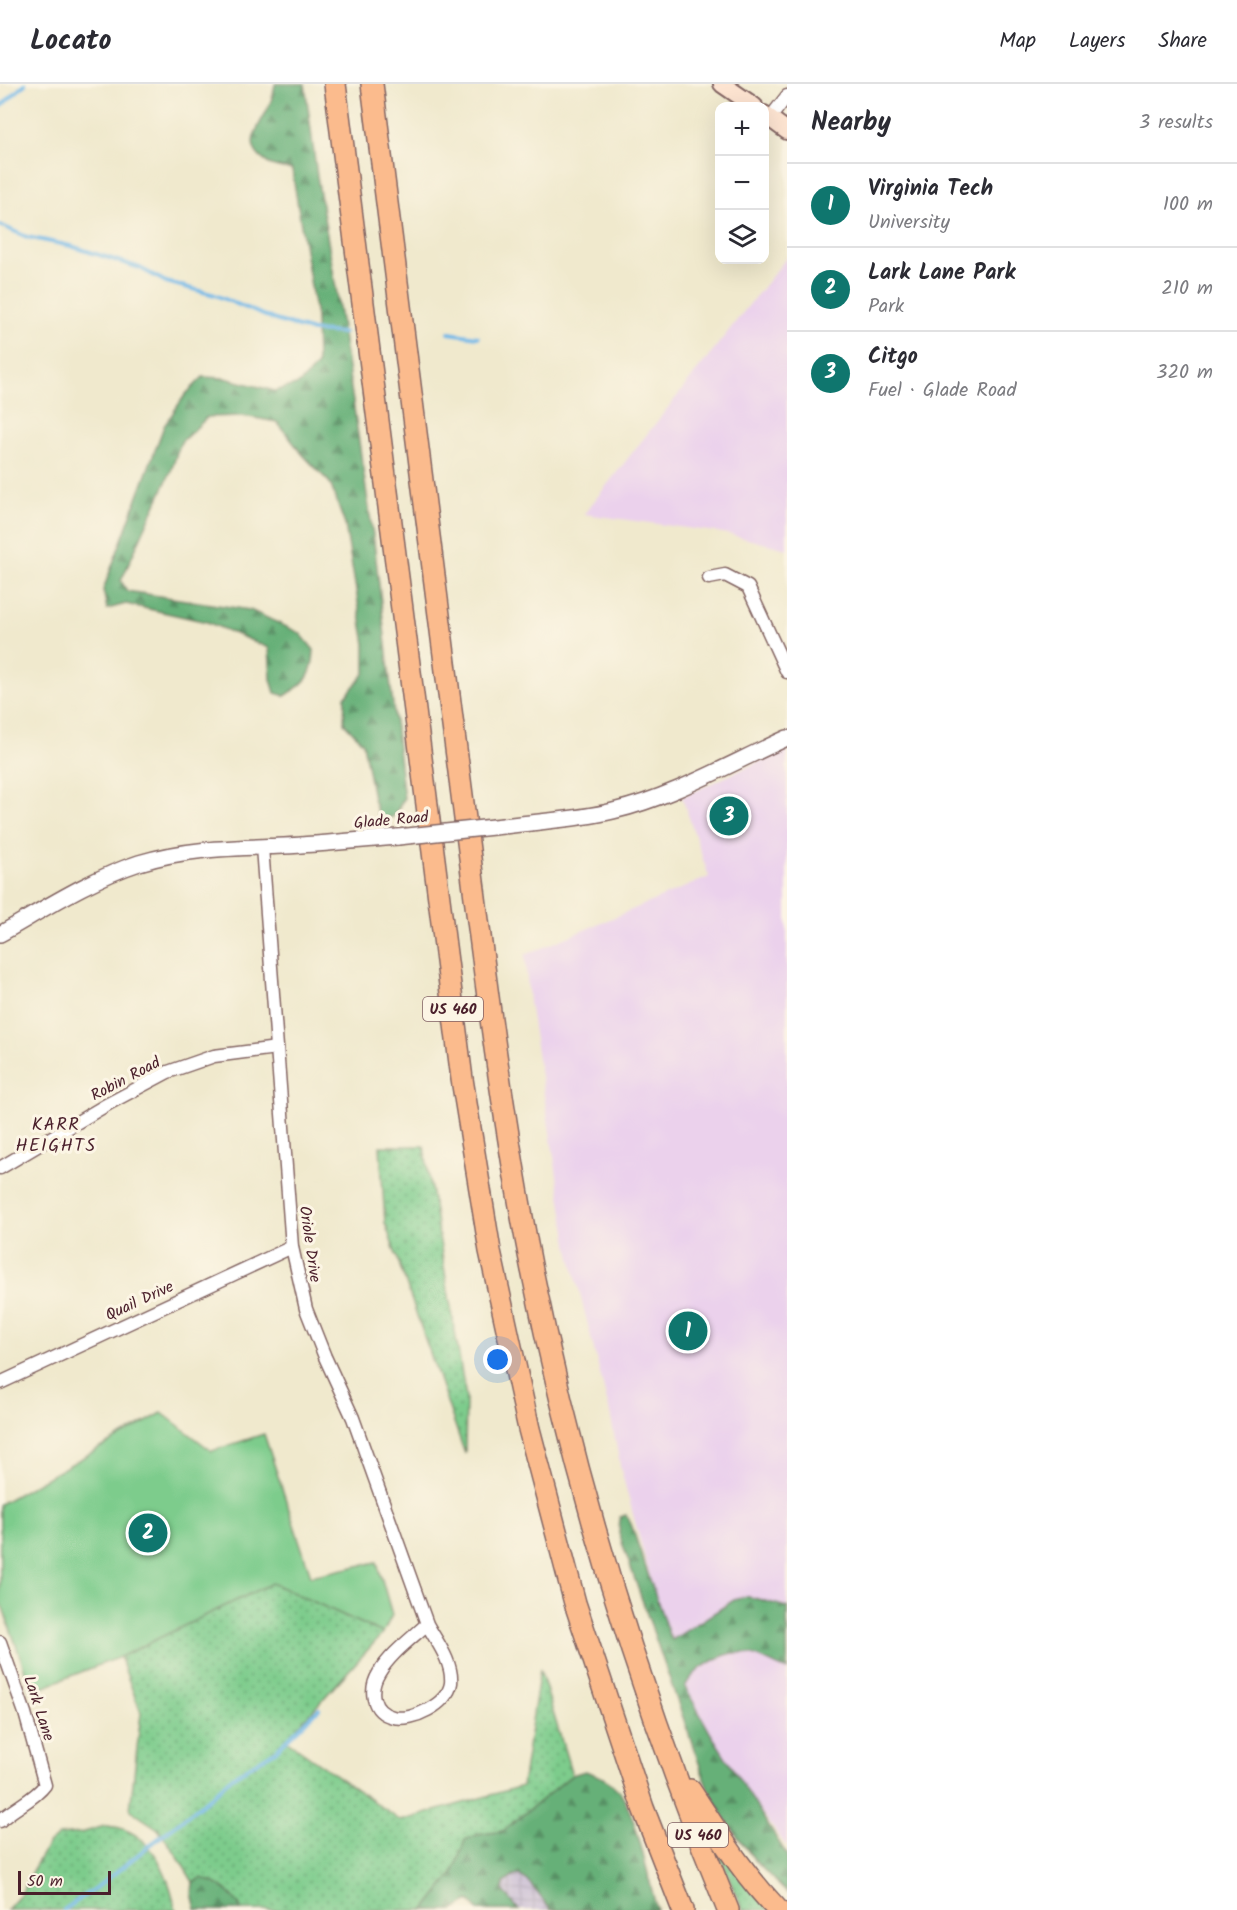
<!DOCTYPE html>
<html lang="en">
<head>
<meta charset="utf-8">
<style>
	body { margin:0; font-family:Kalam,sans-serif; background:#f2f2f3; color:#2b2b33 }
	.controls { position:absolute; right:18px; top:18px; display:grid; overflow:hidden; border-radius:12px; box-shadow:0 6px 24px #0002 }
	.controls button { width:54px; height:54px; display:grid; place-items:center; padding:0; border:0; border-bottom:2px solid #e1e1e2; background:#fff; color:#2b2b33; font:30px sans-serif }
	.scale { position:absolute; left:18px; bottom:15px; width:93px; box-sizing:border-box; padding-left:6px; border:3px solid #4a1f2b; border-top:0; font-size:16px; line-height:21px; white-space:nowrap; color:#4a1f2b; -webkit-text-stroke:4px #fcf5e5; paint-order:stroke }
	.you { position:absolute; left:498px; top:1276px; width:21px; height:21px; margin:-15px; border:4px solid #fff; border-radius:50%; background:#1a73e8; box-shadow:0 0 0 9px #1a73e833 }
	.badge { display:grid; place-items:center; width:39px; height:39px; border-radius:50%; background:#0f766e; color:#fff; font-size:20px; font-weight:700 }
	.pin { position:absolute; translate:-50% -50%; border:3px solid #fff; box-shadow:0 2px 6px #0006 }
	.list { margin:0; padding:0; list-style:none }
	h2 { display:flex; justify-content:space-between; align-items:center; height:78px; margin:0; padding:0 24px; font-size:26px }
	h2 small { font-size:20px; font-weight:400; color:#7c7c81 }
	.list li { display:grid; grid-template-columns:39px 1fr auto; gap:18px; align-items:center; box-sizing:border-box; height:84px; padding:0 24px; border-top:2px solid #e1e1e2 }
	.list b { display:block; font-size:22px; white-space:nowrap }
	.list p { margin:0; font-size:20px; white-space:nowrap; color:#7c7c81 }
	.list em { font-size:20px; font-style:normal; color:#7c7c81 }
	.icon { flex:none; width:33px; height:33px; fill:none; stroke:currentColor; stroke-width:2; stroke-linecap:round; stroke-linejoin:round }
	.map { position:relative; flex:none; width:787px; height:1826px; overflow:hidden }
	header { display:flex; align-items:center; gap:36px; box-sizing:border-box; height:84px; padding:0 30px; background:#fff; border-bottom:2px solid #e1e1e2 }
	header strong { font-size:28px }
	nav { display:flex; gap:33px; margin-inline-start:auto; font-size:21px }
	main { display:flex }
	aside { flex:1; background:#fff }
	.map>svg:first-child { display:block }
	.built { fill:#ebd1ec }
	.industrial { fill:url(#industrial-grid) }
	.grass { fill:url(#grass-dots); stroke:#64765c; stroke-width:1.5 }
	.forest { fill:url(#forest-firs); stroke:#586852; stroke-width:1.5 }
	.park { fill:#7dcc8c; stroke:#64765c; stroke-width:1.5 }
	.lines { fill:none; stroke-linecap:round; stroke-linejoin:round }
	.stream { stroke:#70b8e8; stroke-width:4 }
	.minor-casing { stroke:#846664; stroke-width:15 }
	.tertiary-casing { stroke:#846664; stroke-width:18 }
	.secondary-casing { stroke:#846664; stroke-width:20 }
	.motorway-casing { stroke:#846664; stroke-width:24 }
	.minor { stroke:#fff; stroke-width:12 }
	.tertiary { stroke:#fff; stroke-width:15 }
	.secondary { stroke:#fde4d1; stroke-width:16 }
	.motorway { stroke:#fbbb8d; stroke-width:21 }
	.tertiary-bridge-casing { stroke:#846664; stroke-width:18; stroke-linecap:butt }
	.tertiary-bridge { stroke:#fff; stroke-width:15 }
	.labels { text-anchor:middle; stroke-width:6; stroke-linejoin:round; paint-order:stroke }
	.shield { fill:#fcf5e5; stroke:#7f5f63; stroke-width:1.5 }
	.shield-label { font-size:15px; font-weight:bold; fill:#4a1f2b }
	.street-label { font-size:16px; fill:#4a1f2b; stroke:#fcf5e5 }
	.neighbourhood-label { font-size:18px; letter-spacing:1.5px; fill:#4a1f2b; stroke:#fcf5e5 }
</style>
</head>
<body>
<header>
<strong>Locato</strong>
<nav><a>Map</a><a>Layers</a><a>Share</a></nav>
</header>
<main>
<div class="map">
<svg width="787" height="1826" viewBox="0 0 787 1826">
	<defs>
		<pattern id="industrial-grid" width="8" height="8" patternUnits="userSpaceOnUse" patternTransform="scale(1.5)"><rect width="8" height="8" fill="#cbbfd6"/><path d="M0 4h8M4 0v8" fill="none" stroke="#b0a4b8"/></pattern>
		<pattern id="grass-dots" width="8" height="8" patternUnits="userSpaceOnUse" patternTransform="scale(1.5)"><rect width="8" height="8" fill="#7dcc8c"/><path d="M2 2h.1M6 6h.1" fill="none" stroke="#68a573" stroke-width="1.8" stroke-linecap="round"/></pattern>
		<pattern id="forest-firs" width="22" height="20" patternUnits="userSpaceOnUse" patternTransform="scale(1.5)"><rect width="22" height="20" fill="#66b078"/><path d="M5 1l3.5 6h-7zM16 11l3.5 6h-7z" fill="#568f63"/></pattern>
	</defs>
	<rect width="100%" height="100%" fill="#fcf5e5"/>
	<filter id="ink" filterUnits="userSpaceOnUse"><feTurbulence type="fractalNoise" baseFrequency=".0167" numOctaves="2"/><feDisplacementMap in="SourceGraphic" scale="12" xChannelSelector="R" yChannelSelector="G"/><feConvolveMatrix kernelMatrix="1 2 1 2 8 2 1 2 1" color-interpolation-filters="sRGB"/></filter>
	<filter id="wash" filterUnits="userSpaceOnUse"><feTurbulence type="fractalNoise" baseFrequency=".008" numOctaves="4" result="noise"/><feDisplacementMap in="SourceGraphic" scale="24" xChannelSelector="R" yChannelSelector="G"/><feGaussianBlur stdDeviation="1.35" result="paint"/><feColorMatrix in="noise" values="0 0 0 0 0 0 0 0 0 0 0 0 0 0 0 0 0 1.4 0 .05"/><feComposite in="paint" operator="in"/></filter>
	<g filter="url(#wash)">
		<rect width="100%" height="100%" fill="#f0e9cd"/>
		<!-- built -->
		<g class="built">
			<path d="M787 173V465L723 449 584 430Z"/>
			<path d="M787 665V1763L707 1654 685 1603 652 1500 621 1386 610 1329 569 1166 529 918 525 871 709 793 682 713Z"/>
		</g>
		<!-- industrial -->
		<path class="industrial" d="M519 1791 528 1797 551 1826H519L503 1808 504 1800 514 1792Z"/>
		<!-- grass -->
		<g class="grass">
			<path d="M380 1062H424L466 1314 465 1370 385 1139Z"/>
			<path d="M272 1499 383 1549 286 1656 401 1737 522 1702 540 1585 572 1691 503 1747 477 1751 465 1756 453 1790 425 1826H241L239 1820 201 1794 193 1798 176 1770 158 1745 130 1726 141 1629 120 1573Z"/>
			<path d="M105 1742C150 1743 168 1788 176 1826H7L21 1810 32 1787 48 1760 59 1751 81 1749Z"/>
			<path d="M711 1752 770 1826H743Z"/>
		</g>
		<!-- forest -->
		<g class="forest">
			<path d="M275 0H305L317 92 336 204 374 458 404 715 393 733 379 734 373 714 363 659 344 639 345 613 365 589V560L345 441 330 399 303 371 277 338 243 332 208 333 181 358 171 387 121 497 127 507 250 526 300 549 314 566C313 592 307 598 285 612L275 609 271 595 269 564 207 538 126 520 107 525 103 506 164 342 185 311 203 293 225 294 275 307 299 300 317 281 316 233 292 86C285 84 275 83 269 80 237 60 262 42 270 19 273 13 274 6 275 0Z"/>
			<path d="M626 1431 631 1440 669 1551 672 1556 734 1516 747 1512 787 1523V1586C773 1581 758 1570 743 1569 723 1567 693 1585 685 1603L711 1650 787 1771V1809L757 1779 729 1741 708 1705 619 1450 620 1433Z"/>
			<path d="M585 1687C598 1691 608 1695 617 1705 637 1727 648 1796 657 1826H551L528 1797 519 1791 514 1792 504 1799 503 1807 519 1826H478L470 1817 454 1826H425L453 1790 465 1756 477 1751 503 1747 572 1691Z"/>
			<path d="M201 1794C219 1799 234 1808 241 1826H196L192 1809 193 1798Z"/>
		</g>
		<!-- park -->
		<path class="park" d="M162 1329 212 1367 264 1350 311 1492 377 1478 392 1531 383 1549 272 1499 120 1573 32 1607 0 1515V1420Z"/>
		<g class="lines">
			<!-- stream -->
			<g class="stream">
				<path d="M0 23 25 0"/>
				<path d="M0 141 27 153 71 162 140 184 166 198 215 211 275 236 312 247 344 249"/>
				<path d="M449 249 478 253"/>
				<path d="M64 1826 101 1800 212 1712 229 1695 275 1667 319 1625"/>
			</g>
		</g>
	</g>
	<g filter="url(#ink)">
		<g class="lines">
			<defs>
				<g id="minor">
					<path d="M770 34 787 12"/>
					<path d="M709 494 725 491 748 503 787 588"/>
					<path d="M262 763 292 1163 306 1225 325 1273 353 1334 427 1540C411 1555 390 1570 379 1589 369 1605 371 1628 393 1633 412 1638 448 1620 451 1599 453 1578 436 1557 427 1540"/>
					<path d="M0 1084 108 1020 168 988 214 972 277 964"/>
					<path d="M0 1299 292 1163"/>
					<path d="M0 1558 25 1629 45 1701C34 1716 13 1724 0 1737"/>
				</g>
				<g id="tertiary">
					<path d="M503 742C540 737 576 736 613 727 673 713 731 679 787 654"/>
					<path d="M0 850C44 825 90 795 139 779 188 764 233 764 284 762 322 760 360 756 398 753"/>
				</g>
				<g id="secondary">
					<path d="M722 0 754 22"/>
					<path d="M764 30 787 47"/>
				</g>
				<g id="motorway">
					<path d="M335 0 462 995 490 1167 529 1345 575 1519 643 1724 683 1826"/>
					<path d="M372 0C399 214 426 428 453 642 477 822 496 1003 531 1181 575 1402 642 1618 728 1826"/>
					<path d="M690 1706C719 1750 741 1788 778 1826"/>
				</g>
			</defs>
			<!-- minor casing -->
			<use href="#minor" class="minor-casing"/>
			<!-- tertiary casing -->
			<use href="#tertiary" class="tertiary-casing"/>
			<!-- secondary casing -->
			<use href="#secondary" class="secondary-casing"/>
			<!-- motorway casing -->
			<use href="#motorway" class="motorway-casing"/>
			<!-- minor -->
			<use href="#minor" class="minor"/>
			<!-- tertiary -->
			<use href="#tertiary" class="tertiary"/>
			<!-- secondary -->
			<use href="#secondary" class="secondary"/>
			<!-- motorway -->
			<use href="#motorway" class="motorway"/>
			<defs>
				<path id="tertiary-bridge" d="M398 753 503 742"/>
			</defs>
			<!-- tertiary-bridge casing -->
			<use href="#tertiary-bridge" class="tertiary-bridge-casing"/>
			<!-- tertiary-bridge -->
			<use href="#tertiary-bridge" class="tertiary-bridge"/>
		</g>
	</g>
	<g class="labels">
		<!-- shield labels -->
		<g class="shield">
			<rect x="423" y="913" width="60" height="24" rx="4.5"/>
			<rect x="668" y="1739" width="60" height="24" rx="4.5"/>
		</g>
		<g class="shield-label">
			<text x="453" y="930">US 460</text>
			<text x="698" y="1756">US 460</text>
		</g>
		<!-- street labels -->
		<g class="street-label">
			<text transform="translate(391 735) rotate(-5)" y="6">Glade Road</text>
			<text transform="translate(125 994) rotate(-28)" y="6">Robin Road</text>
			<text transform="translate(311 1160) rotate(82)" y="6">Oriole Drive</text>
			<text transform="translate(139 1216) rotate(-25)" y="6">Quail Drive</text>
			<text transform="translate(40 1624) rotate(72)" y="6">Lark Lane</text>
		</g>
		<!-- neighbourhood labels -->
		<g class="neighbourhood-label">
			<text x="56" y="1046">KARR<tspan x="56" dy="21">HEIGHTS</tspan></text>
		</g>
	</g>
</svg>
<div class="controls">
<button>+</button>
<button>−</button>
<button><svg class="icon" aria-label="layers" viewBox="0 0 24 24"><path d="M12 4l9 5-9 5-9-5zM3 14l9 5 9-5"/></svg></button>
</div>
<div class="scale">50 m</div>
<div class="you"></div>
<div class="pin badge" style="left:688px;top:1247px">1</div>
<div class="pin badge" style="left:148px;top:1449px">2</div>
<div class="pin badge" style="left:729px;top:732px">3</div>
</div>
<aside>
<h2>Nearby<small>3 results</small></h2>
<ul class="list">
<li><span class="badge">1</span><div><b>Virginia Tech</b><p>University</p></div><em>100 m</em></li>
<li><span class="badge">2</span><div><b>Lark Lane Park</b><p>Park</p></div><em>210 m</em></li>
<li><span class="badge">3</span><div><b>Citgo</b><p>Fuel · Glade Road</p></div><em>320 m</em></li>
</ul>
</aside>
</main>
</body>
</html>
